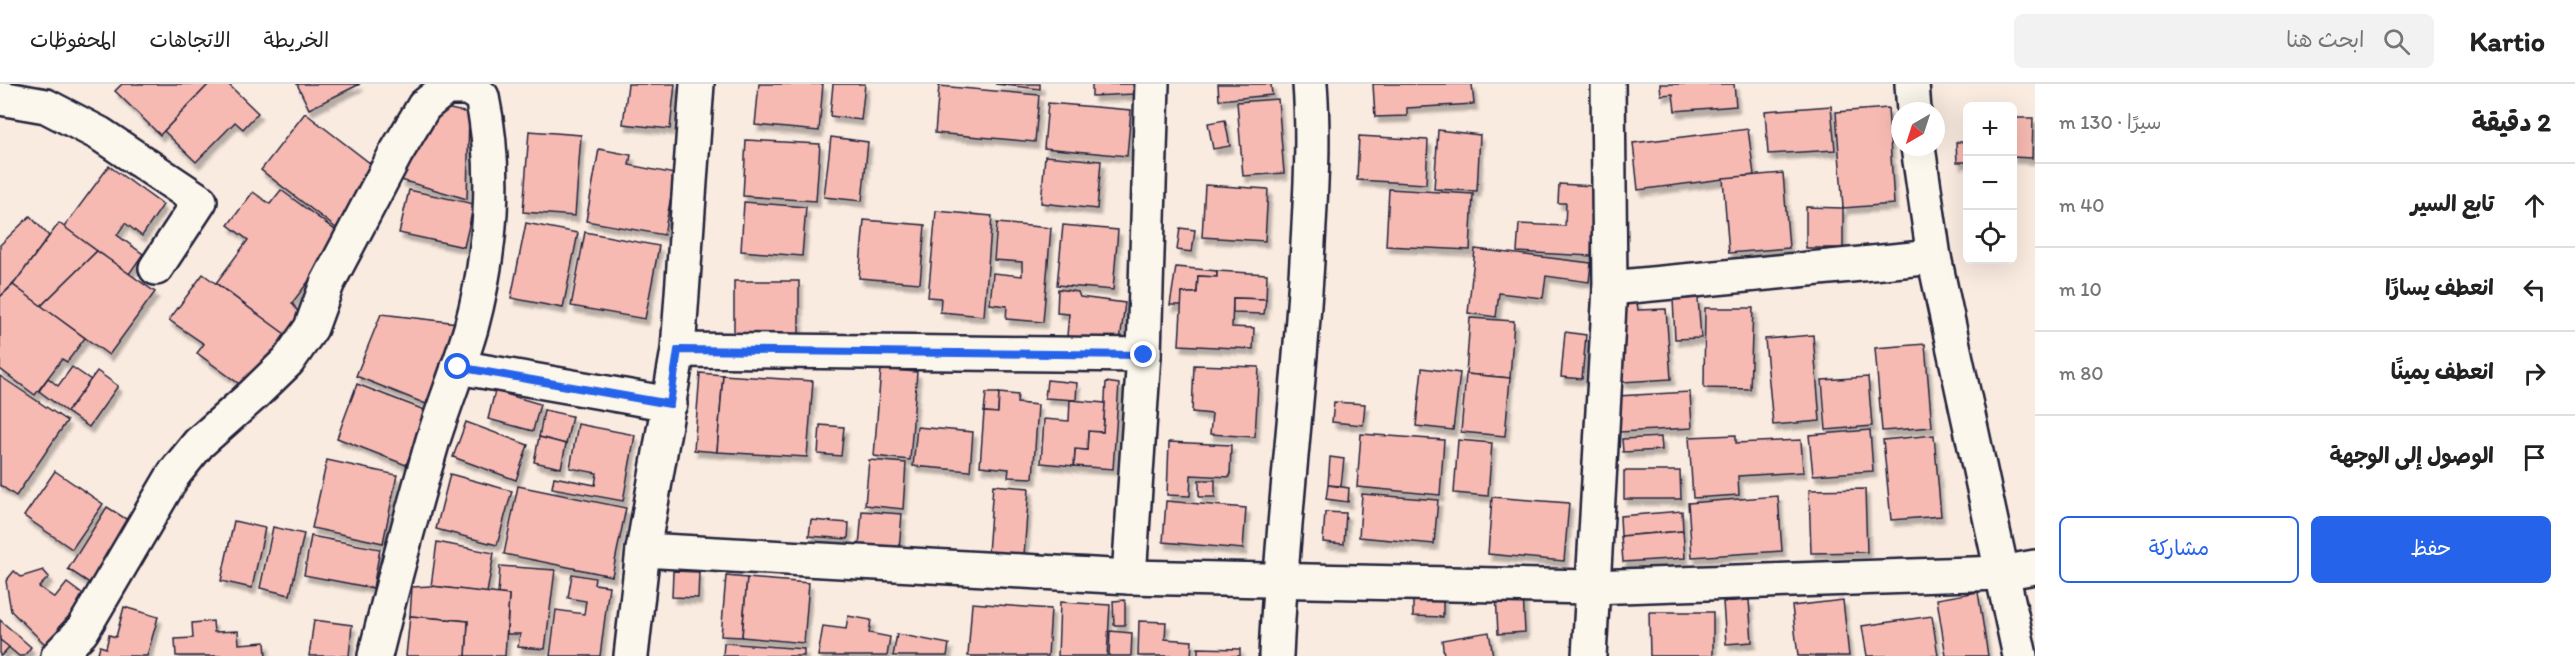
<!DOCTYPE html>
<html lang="ar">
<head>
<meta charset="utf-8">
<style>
	body { margin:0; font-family:Itim,"Playpen Sans Arabic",sans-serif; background:#f2f2f2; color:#222; direction:rtl }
	.controls { position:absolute; right:18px; top:18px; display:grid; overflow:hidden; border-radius:9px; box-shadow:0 6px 24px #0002 }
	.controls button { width:54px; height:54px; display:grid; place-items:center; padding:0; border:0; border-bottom:2px solid #e0e0e0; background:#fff; color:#222; font:30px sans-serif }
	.compass { position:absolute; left:1891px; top:18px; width:54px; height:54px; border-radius:50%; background:#fff; box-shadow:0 6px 24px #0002; rotate:219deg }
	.stop { position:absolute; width:18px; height:18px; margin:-14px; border:4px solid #2563eb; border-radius:50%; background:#fff }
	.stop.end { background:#2563eb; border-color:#fff; box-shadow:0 2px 6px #0008 }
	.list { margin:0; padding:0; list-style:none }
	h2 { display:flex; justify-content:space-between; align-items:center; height:78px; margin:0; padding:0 24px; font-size:26px }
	h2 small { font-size:20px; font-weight:400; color:#767676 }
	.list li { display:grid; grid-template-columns:39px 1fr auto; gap:18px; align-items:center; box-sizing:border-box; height:84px; padding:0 24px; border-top:2px solid #e0e0e0 }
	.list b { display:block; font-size:22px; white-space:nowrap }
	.list em { font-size:20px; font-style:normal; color:#767676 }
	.actions { display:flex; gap:12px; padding:18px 24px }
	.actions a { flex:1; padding:14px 0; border:2px solid #2563eb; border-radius:9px; text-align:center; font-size:21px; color:#2563eb }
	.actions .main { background:#2563eb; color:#fff }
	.icon { flex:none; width:33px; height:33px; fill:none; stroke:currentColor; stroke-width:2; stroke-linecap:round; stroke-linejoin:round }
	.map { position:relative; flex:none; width:2035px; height:572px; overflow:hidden; direction:ltr }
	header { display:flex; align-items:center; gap:36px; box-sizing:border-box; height:84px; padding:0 30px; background:#fff; border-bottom:2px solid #e0e0e0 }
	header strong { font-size:28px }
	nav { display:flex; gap:33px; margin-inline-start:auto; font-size:21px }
	.search { width:420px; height:54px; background:#f2f2f2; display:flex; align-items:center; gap:15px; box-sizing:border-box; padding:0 21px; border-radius:9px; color:#767676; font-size:22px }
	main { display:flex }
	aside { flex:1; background:#fff }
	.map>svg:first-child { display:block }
	.building { fill:#f6bab2; stroke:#22223b; stroke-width:1.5; filter:url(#shadow) }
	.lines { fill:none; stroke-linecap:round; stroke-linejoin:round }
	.minor-casing { stroke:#22223b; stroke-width:38 }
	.minor { stroke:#fbf7ec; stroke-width:33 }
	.route { stroke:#2563eb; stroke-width:8 }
</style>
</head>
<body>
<header>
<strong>Kartio</strong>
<div class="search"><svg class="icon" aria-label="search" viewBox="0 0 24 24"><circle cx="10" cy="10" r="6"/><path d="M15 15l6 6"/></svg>ابحث هنا</div>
<nav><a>الخريطة</a><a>الاتجاهات</a><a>المحفوظات</a></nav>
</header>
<main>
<aside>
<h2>2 دقيقة<small>سيرًا · 130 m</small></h2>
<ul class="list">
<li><svg class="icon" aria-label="ahead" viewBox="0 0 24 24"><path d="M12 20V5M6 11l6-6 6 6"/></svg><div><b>تابع السير</b></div><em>40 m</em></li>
<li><svg class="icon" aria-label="left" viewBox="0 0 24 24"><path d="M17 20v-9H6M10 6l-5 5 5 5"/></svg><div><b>انعطف يسارًا</b></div><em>10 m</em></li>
<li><svg class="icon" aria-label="right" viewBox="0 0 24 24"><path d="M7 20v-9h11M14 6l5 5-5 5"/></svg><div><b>انعطف يمينًا</b></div><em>80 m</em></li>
<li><svg class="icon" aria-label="arrive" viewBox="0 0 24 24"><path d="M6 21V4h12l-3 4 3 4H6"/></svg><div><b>الوصول إلى الوجهة</b></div></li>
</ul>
<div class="actions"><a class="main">حفظ</a><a>مشاركة</a></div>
</aside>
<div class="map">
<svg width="2035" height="572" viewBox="0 0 2035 572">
	<defs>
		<filter id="shadow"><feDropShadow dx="3.5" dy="6" stdDeviation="1.5" flood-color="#0004"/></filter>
	</defs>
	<rect width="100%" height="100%" fill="#faebe0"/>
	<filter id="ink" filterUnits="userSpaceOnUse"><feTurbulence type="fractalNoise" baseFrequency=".0167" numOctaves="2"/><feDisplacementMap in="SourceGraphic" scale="12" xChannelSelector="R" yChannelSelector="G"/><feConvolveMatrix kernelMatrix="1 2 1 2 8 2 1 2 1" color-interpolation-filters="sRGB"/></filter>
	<g filter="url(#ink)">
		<!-- building -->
		<g class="building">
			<path d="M122 0H209L160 51 115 7Z"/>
			<path d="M209 0H228L258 29 243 45 235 38 196 78 164 47Z"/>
			<path d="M297 0H360L309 25Z"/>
			<path d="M628 0H675L670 45 623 40Z"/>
			<path d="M759 0H823L819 47 755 41Z"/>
			<path d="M833 0H865L861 36 830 32Z"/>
			<path d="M995 0H1040V5Z"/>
			<path d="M1092 0H1133L1134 10 1092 12Z"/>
			<path d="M1218 0H1271L1272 11 1219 16Z"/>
			<path d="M1373 0H1472L1474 20 1407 24V32L1375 33Z"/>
			<path d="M1660 0H1734L1736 22 1675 27 1673 10 1661 11Z"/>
			<path d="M939 2 1039 11 1035 58 935 49Z"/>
			<path d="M1278 15 1284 89 1243 92 1237 18Z"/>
			<path d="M1048 19 1131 26 1127 72 1044 64Z"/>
			<path d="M436 22 469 29 467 115 401 96 416 56Z"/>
			<path d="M1831 22 1835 66 1768 70 1765 27Z"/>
			<path d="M1888 24 1894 120 1843 124 1836 28Z"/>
			<path d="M305 29 380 87 336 144 261 86Z"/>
			<path d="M2012 34H2033L2032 74 2012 73Z"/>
			<path d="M1225 36 1230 62 1213 65 1208 39Z"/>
			<path d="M1748 45 1754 91 1638 106 1633 59Z"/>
			<path d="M1438 46 1480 51 1477 107 1434 105Z"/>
			<path d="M529 47 581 51 575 132 523 128Z"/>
			<path d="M1359 52 1428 56 1426 100 1357 96Z"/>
			<path d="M831 53 868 58 862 117 824 113Z"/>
			<path d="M746 56 820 60 816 117 743 112Z"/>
			<path d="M1956 58H1968V78H1957Z"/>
			<path d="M599 65 631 71 629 81 675 90 664 151 586 137Z"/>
			<path d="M1045 72 1101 77 1097 125 1041 119Z"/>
			<path d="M109 82 163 121 142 152 125 139 117 151 143 170 129 190 64 143Z"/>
			<path d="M1783 89 1789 164 1729 169 1723 94Z"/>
			<path d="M1559 100 1594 102 1591 172 1517 168 1519 140 1565 142 1566 119H1558Z"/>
			<path d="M1205 101 1268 105 1265 157 1202 153Z"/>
			<path d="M1389 105 1473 110 1470 166 1386 162Z"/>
			<path d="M281 106 343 152 292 219 305 238 291 256 216 199 248 156 228 141 253 108 270 120Z"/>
			<path d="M409 106 474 120 464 163 399 149Z"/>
			<path d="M744 118 806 123 802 172 741 167Z"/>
			<path d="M1806 123 1843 124V164H1806Z"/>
			<path d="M936 127 992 132 984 232 940 228 941 214 928 213Z"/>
			<path d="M30 132 49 152 16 197 0 213V161Z"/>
			<path d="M864 136 925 141 920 199 859 194Z"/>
			<path d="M59 139 97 167 41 222 13 201Z"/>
			<path d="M526 139 578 149 563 224 511 214Z"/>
			<path d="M997 139 1051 144 1043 238 1006 235 1007 222 990 220 993 189 1022 192V178L994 176Z"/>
			<path d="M1063 141 1118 146 1113 206 1057 201Z"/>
			<path d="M1180 144 1195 146 1192 168 1177 166Z"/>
			<path d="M585 148 659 162 645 235 571 222Z"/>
			<path d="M1475 165 1591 179 1589 198 1546 192 1543 214 1499 209 1496 233 1468 229Z"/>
			<path d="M97 167 155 208 109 271 41 222Z"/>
			<path d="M1176 183 1217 187V193L1198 192 1197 209H1182V221H1170Z"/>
			<path d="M1217 187 1267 190 1266 215 1233 214 1232 243 1254 244 1253 265 1179 261 1182 209H1197L1198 192 1217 193Z"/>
			<path d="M203 190 293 256 253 310 197 269 204 260 169 236Z"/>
			<rect x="734" y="197" width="65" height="58"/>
			<path d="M13 201 85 254 67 278 62 275 35 311 0 285V213Z"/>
			<path d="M1058 205 1078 208 1080 213 1125 219 1120 257 1067 252 1069 230 1057 229Z"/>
			<path d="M1233 214 1266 215 1264 230 1233 229Z"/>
			<path d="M1698 214 1701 254 1675 255 1673 215Z"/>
			<path d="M1637 217 1638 226 1666 225 1671 295 1622 298 1618 218Z"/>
			<path d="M1705 224H1753L1750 305 1704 304Z"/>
			<path d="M381 230 458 239 426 320 356 292Z"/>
			<path d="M1470 234 1514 237 1510 294 1466 290Z"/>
			<path d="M1565 248 1586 251 1582 295 1561 293Z"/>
			<path d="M1813 251 1820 337 1773 341 1765 255Z"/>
			<path d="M1925 260 1932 343 1882 347 1875 264Z"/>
			<path d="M1194 281 1259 283 1255 353 1210 350 1212 330 1192 328Z"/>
			<path d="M72 283 91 296 67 328 39 307 48 294 58 302Z"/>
			<path d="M1422 284 1460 289 1453 346 1416 342Z"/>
			<path d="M881 285 917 288 910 376 874 372Z"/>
			<path d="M97 287 118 302 89 343 67 328Z"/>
			<path d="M700 289 723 291 717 368 694 366Z"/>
			<path d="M1466 290 1510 294 1505 352 1461 348Z"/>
			<path d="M723 291 813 297 807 373 717 368Z"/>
			<path d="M0 292 67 337 16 412 0 401Z"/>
			<path d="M1868 293 1872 342 1826 346 1822 296Z"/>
			<path d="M1047 296 1077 299 1076 316 1045 314Z"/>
			<path d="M1106 298 1119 300 1113 385 1074 382 1075 365 1087 366 1088 347 1103 348Z"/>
			<path d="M357 300 427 327 406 381 337 354Z"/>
			<path d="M495 307 540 320 533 347 488 335Z"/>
			<path d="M1690 308 1692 344 1619 348 1617 312Z"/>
			<path d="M986 309H999L998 329 984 328Z"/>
			<path d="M999 309 1018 311 1017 319 1038 321 1033 394 1008 393 1009 385 980 382 984 328 998 329Z"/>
			<path d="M1070 316 1105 319 1103 348 1088 347 1087 366 1075 365 1074 382 1041 379 1044 335 1069 337Z"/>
			<path d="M1334 318 1365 320 1363 341 1332 338Z"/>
			<path d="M544 326 572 332 566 360 539 353Z"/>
			<path d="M466 338 528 361 516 396 453 373Z"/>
			<path d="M578 340 635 351 623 417 552 404 554 393 595 401 597 389 570 384Z"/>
			<path d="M820 341 844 343 841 372 818 370Z"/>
			<path d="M917 343 973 348 970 387 913 382Z"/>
			<path d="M1870 346 1873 387 1813 391 1809 351Z"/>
			<path d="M1361 350 1444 356 1440 411 1357 403Z"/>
			<path d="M1736 351V359L1801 356 1803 388 1738 392 1739 411 1693 414 1689 353Z"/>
			<path d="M1934 351 1941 432 1891 436 1883 356Z"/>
			<path d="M539 353 566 360 561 384 534 378Z"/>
			<path d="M1661 353 1662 366 1623 368 1622 355Z"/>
			<path d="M1458 356 1492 359 1488 412 1454 409Z"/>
			<path d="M1169 358 1231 361 1230 393 1191 391 1190 412 1167 411Z"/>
			<path d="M1330 373 1344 375 1341 402 1328 401Z"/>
			<path d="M327 376 397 391 383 459 312 444Z"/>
			<path d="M869 376 906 379 903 425 865 421Z"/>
			<path d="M55 387 103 420 72 465 24 432Z"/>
			<path d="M1624 387H1680L1681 415H1624Z"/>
			<path d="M450 390 512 407 497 461 436 445Z"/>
			<rect x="1199" y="396" width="16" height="17"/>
			<path d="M993 401 1029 404 1024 471 988 469Z"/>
			<path d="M1328 401 1349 404 1348 418 1326 415Z"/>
			<path d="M518 402 626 424 612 492 504 470Z"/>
			<path d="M1865 405 1867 468 1811 469 1809 406Z"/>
			<path d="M1362 410 1438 416 1434 460 1359 453Z"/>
			<path d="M1778 412 1782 467 1692 473 1688 419Z"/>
			<path d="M1492 413 1569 419 1564 477 1488 470Z"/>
			<path d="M1166 417 1246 424 1243 465 1163 458Z"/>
			<path d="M107 423 134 440 94 502 68 485Z"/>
			<path d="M862 427 902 430 899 466 859 463Z"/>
			<path d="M1682 427 1683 447 1621 452 1620 432Z"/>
			<path d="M1325 428 1346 429 1344 460 1323 458Z"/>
			<path d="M811 436 849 439 848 455 809 452Z"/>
			<path d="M234 437 265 444 252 504 221 497Z"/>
			<path d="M273 443 304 450 290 511 260 504Z"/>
			<path d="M1683 447 1685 474 1623 478 1621 452Z"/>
			<path d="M311 452 380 465 373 504 304 491Z"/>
			<path d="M437 458 494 469 487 509 431 502Z"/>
			<path d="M500 482 555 486 545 565 518 563 520 550H507L509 511 498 510Z"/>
			<path d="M43 486 49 493 39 503 55 514 67 499 86 513 59 543 51 566 11 527 6 497 14 487 21 493Z"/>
			<path d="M673 487 699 488 698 514 672 513Z"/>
			<path d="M572 490 595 494 594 500 609 502 600 572H550L556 526 584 530 586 517 568 514Z"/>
			<path d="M726 492 747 494 742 553 721 552Z"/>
			<path d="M747 494 809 499 804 559 742 553Z"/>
			<path d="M431 502 509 511 505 572H466L468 537 410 532 412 503Z"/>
			<path d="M1413 508 1443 509V533L1413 532Z"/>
			<path d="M1978 508 1988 572H1946L1937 515Z"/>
			<path d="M1523 509 1525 548 1498 550 1496 510Z"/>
			<path d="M1125 516V541H1114L1113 517Z"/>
			<path d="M1749 516 1752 558 1726 560 1723 518Z"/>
			<path d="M1843 516 1849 572H1798L1792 522Z"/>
			<path d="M1060 518 1110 521 1107 572H1058Z"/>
			<path d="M972 519 1051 525 1048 572H968Z"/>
			<path d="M124 523 158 533 147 572H97L100 562 106 564 109 551 116 553Z"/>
			<path d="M1649 528H1713V572H1650Z"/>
			<path d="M410 532 468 537 466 572H406Z"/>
			<path d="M848 532 871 536 869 549 890 553 887 572H818L823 542 846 545Z"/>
			<path d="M1932 532 1938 572H1867L1862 542Z"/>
			<path d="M0 536 31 563 24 572H19L0 556Z"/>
			<path d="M314 536 352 541 349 572H309Z"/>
			<path d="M213 537 214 548 238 547 239 560 265 558 266 572H176L175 555 193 554 192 539Z"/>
			<path d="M1139 537 1166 538 1165 555 1192 557 1191 572H1138Z"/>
			<path d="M1110 547 1132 549 1131 572H1109Z"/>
			<path d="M1489 548 1493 572H1444L1442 556Z"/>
			<path d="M897 550 949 560 947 572H893Z"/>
			<path d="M0 556 9 563 1 572H0Z"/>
			<path d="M724 559 804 565V572H723Z"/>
			<path d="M1198 564 1240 565V572H1198Z"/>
		</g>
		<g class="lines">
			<defs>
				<g id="minor">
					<path d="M1912 0 1914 27"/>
					<path d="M0 14 46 22 100 50 200 117 156 184"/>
					<path d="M1918 63 1934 173 2020 572"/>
					<path d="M1610 204 1934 173"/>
					<path d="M678 266 1144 271"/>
					<path d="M458 283 670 320"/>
					<path d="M643 466 1129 493 1591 503 2001 489 2035 483"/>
					<path d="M1129 493 1144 271 1152 0"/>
					<path d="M58 572 82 547 174 390 199 359 253 311 288 277 311 244 327 200 396 69 424 22 446 4H468L482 13C498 88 491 170 471 244 460 282 445 318 433 356 412 428 393 499 375 572"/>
					<path d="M631 572 643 466 678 266 697 0"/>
					<path d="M1276 572C1282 434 1301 297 1308 159 1311 106 1314 53 1310 0"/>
					<path d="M1589 572 1610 204 1608 0"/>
				</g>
			</defs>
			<!-- minor casing -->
			<use href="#minor" class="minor-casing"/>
			<!-- minor -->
			<use href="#minor" class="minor"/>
		</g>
	</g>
	<g class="lines" filter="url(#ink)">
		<!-- route -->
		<path class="route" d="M458 283 670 320 678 266 1144 271"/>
	</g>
</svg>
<div class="controls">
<button>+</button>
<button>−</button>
<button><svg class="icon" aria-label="locate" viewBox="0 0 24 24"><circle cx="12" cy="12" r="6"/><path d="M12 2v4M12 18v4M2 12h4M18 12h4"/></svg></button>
</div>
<svg class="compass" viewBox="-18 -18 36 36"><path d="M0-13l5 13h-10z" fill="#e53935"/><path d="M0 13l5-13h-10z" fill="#767676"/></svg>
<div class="stop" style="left:458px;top:283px"></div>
<div class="stop end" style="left:1144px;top:271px"></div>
</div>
</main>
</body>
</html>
